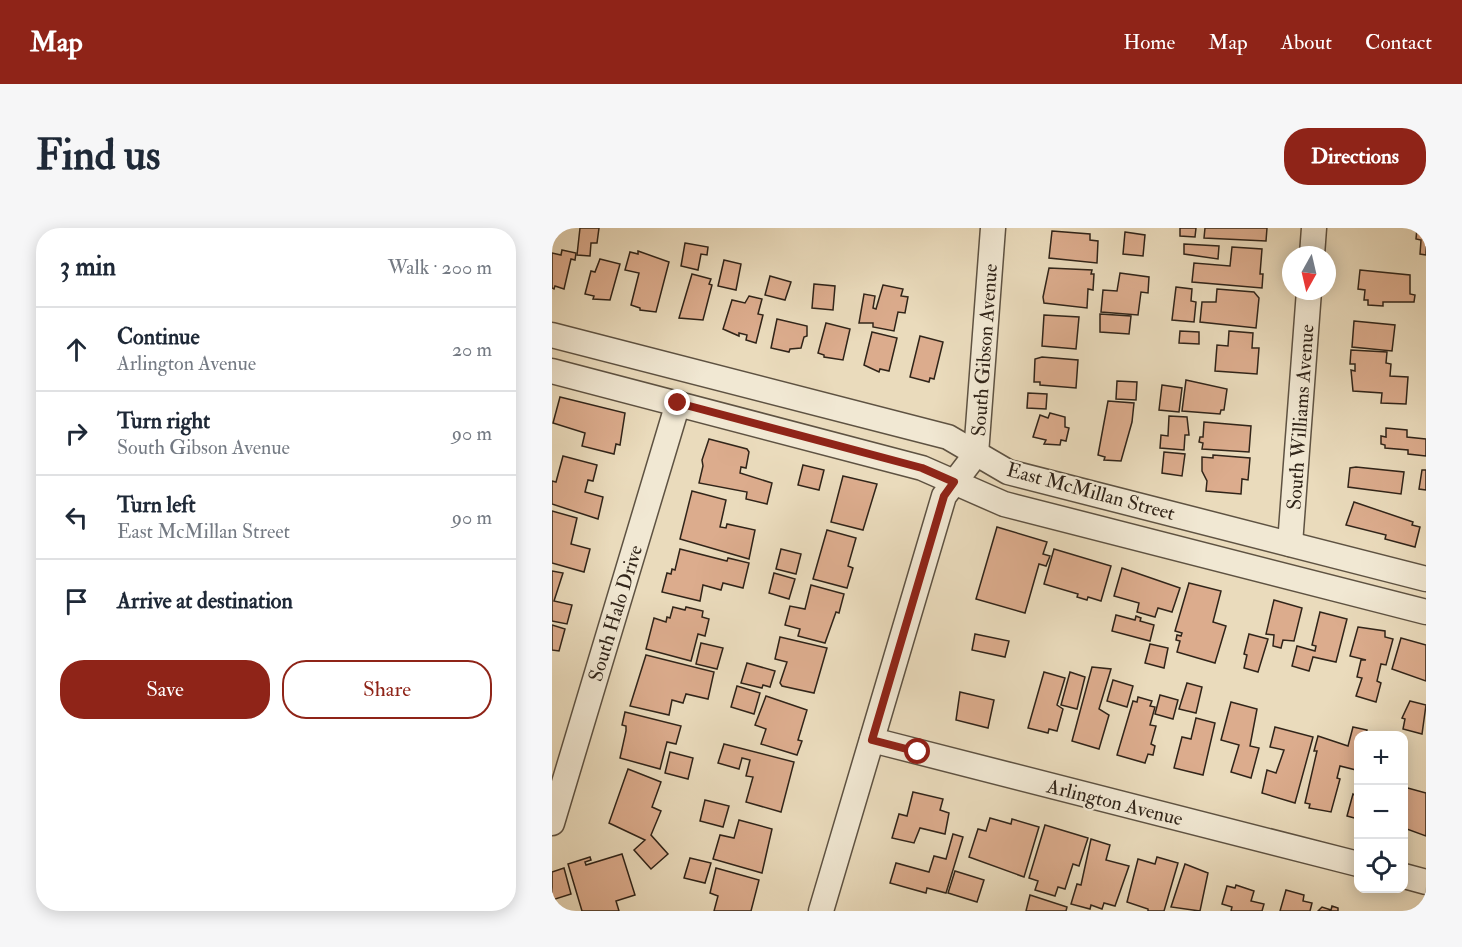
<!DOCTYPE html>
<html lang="en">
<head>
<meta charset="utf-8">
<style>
	body { margin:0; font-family:"IM FELL Double Pica",serif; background:#f6f6f7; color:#1f2937 }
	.controls { position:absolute; right:18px; bottom:18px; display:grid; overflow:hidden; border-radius:12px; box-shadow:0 3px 15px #0003 }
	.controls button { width:54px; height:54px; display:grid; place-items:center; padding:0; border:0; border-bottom:2px solid #e0e1e3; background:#fff; color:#1f2937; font:30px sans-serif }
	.compass { position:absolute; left:730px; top:18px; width:54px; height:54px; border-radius:50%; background:#fff; box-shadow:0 3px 15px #0003; rotate:188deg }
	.stop { position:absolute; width:18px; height:18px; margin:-14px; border:4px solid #8f2418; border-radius:50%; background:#fff }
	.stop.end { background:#8f2418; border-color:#fff; box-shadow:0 2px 6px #0008 }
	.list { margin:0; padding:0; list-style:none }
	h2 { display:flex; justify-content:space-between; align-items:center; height:78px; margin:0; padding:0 24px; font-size:26px }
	h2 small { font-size:20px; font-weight:400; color:#747a83 }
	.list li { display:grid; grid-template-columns:39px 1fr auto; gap:18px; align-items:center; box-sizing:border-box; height:84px; padding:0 24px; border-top:2px solid #e0e1e3 }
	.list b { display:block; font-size:22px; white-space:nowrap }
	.list p { margin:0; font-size:20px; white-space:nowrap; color:#747a83 }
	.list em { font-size:20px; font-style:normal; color:#747a83 }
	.actions { display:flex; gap:12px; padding:18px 24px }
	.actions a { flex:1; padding:14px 0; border:2px solid #8f2418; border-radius:24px; text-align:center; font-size:21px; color:#8f2418 }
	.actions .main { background:#8f2418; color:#fff }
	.icon { flex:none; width:33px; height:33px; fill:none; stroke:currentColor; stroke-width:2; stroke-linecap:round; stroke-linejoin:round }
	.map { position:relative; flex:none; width:874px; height:683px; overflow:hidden; border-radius:24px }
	header { display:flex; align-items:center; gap:36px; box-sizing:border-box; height:84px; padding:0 30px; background:#8f2418; color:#fff }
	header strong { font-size:28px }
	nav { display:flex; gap:33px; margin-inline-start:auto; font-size:21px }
	.intro { display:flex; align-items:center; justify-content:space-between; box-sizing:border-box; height:144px; padding:0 36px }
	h1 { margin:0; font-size:42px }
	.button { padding:15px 27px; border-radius:24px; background:#8f2418; color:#fff; font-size:21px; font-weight:700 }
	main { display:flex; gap:36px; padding:0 36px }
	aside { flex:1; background:#fff; border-radius:24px; box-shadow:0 3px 15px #0003 }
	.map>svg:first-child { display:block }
	.building { fill:#dcac8d; stroke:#302419; stroke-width:1.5 }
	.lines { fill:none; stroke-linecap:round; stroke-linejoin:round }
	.minor-casing { stroke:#5e5242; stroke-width:27 }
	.minor { stroke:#f1e8d3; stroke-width:24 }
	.route { stroke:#8f2418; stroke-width:8 }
	.labels { text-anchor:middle; stroke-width:4.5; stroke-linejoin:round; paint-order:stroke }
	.street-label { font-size:20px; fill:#302419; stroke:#f1e8d3 }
</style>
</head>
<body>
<header>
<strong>Map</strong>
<nav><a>Home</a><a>Map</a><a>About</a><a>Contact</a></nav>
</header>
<div class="intro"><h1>Find us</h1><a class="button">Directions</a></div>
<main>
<aside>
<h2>3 min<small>Walk · 200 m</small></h2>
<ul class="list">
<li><svg class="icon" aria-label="ahead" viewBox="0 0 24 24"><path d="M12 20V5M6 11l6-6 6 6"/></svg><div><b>Continue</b><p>Arlington Avenue</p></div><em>20 m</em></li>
<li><svg class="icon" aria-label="right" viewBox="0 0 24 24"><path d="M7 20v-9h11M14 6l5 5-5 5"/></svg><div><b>Turn right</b><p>South Gibson Avenue</p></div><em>90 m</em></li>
<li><svg class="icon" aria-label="left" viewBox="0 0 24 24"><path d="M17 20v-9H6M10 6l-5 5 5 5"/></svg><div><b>Turn left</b><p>East McMillan Street</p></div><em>90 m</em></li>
<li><svg class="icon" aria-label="arrive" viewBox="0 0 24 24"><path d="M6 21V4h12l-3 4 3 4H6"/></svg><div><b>Arrive at destination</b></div></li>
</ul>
<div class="actions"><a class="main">Save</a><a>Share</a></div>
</aside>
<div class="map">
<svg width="874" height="683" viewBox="0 0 874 683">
	<rect width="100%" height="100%" fill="#eadbbc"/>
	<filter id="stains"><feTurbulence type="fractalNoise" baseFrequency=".00333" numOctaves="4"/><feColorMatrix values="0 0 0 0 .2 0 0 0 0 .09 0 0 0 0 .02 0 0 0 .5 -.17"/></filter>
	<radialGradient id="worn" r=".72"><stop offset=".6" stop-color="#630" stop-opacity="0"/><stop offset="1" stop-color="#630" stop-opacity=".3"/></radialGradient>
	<!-- building -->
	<g class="building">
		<path d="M28 0H47L45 15H39L38 28 25 27Z"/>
		<path d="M628 0H644L643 9 628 8Z"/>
		<path d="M653 0H715L714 13 652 10Z"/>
		<path d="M865 0H874V27L868 26 869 12 864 11Z"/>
		<path d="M500 3 538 6V12L546 13 545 35 497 30Z"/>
		<path d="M573 4 593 7 591 28 571 26Z"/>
		<path d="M133 15 156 19 155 27 149 26 146 42 129 38Z"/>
		<path d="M632 16 667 18 666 31 632 26Z"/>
		<path d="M680 19 710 21 708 46H711L710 60 640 54 642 35 678 38Z"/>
		<path d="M10 22 24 25 23 32 19 31 12 61 3 58 2 61 0 60V25L9 27Z"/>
		<path d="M86 23 117 34 104 84 88 82V80L79 77 87 45 73 42 78 24 86 26Z"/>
		<path d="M48 31 68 36 58 72 41 71 42 68 33 66 39 43 43 44Z"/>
		<path d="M172 32 189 36 184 62 166 58Z"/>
		<path d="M497 40 540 42 539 46H542L541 62 536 61 535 80 492 75 491 69Z"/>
		<path d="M808 42 858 47V66L863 67 862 74H831V78L816 77V72H812L813 62 806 61Z"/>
		<path d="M568 45 597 49 596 65 589 64 586 87 549 84 551 62 565 63Z"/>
		<path d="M140 46 159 51 157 56 160 57 151 92 127 90Z"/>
		<path d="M218 48 239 54 233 72 213 67Z"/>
		<path d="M262 56 283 58 281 82 260 80Z"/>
		<path d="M331 57 351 61 349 68 356 69 353 85 346 84 342 103 321 99V95H307L312 66 323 68 321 80 324 81Z"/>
		<path d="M624 59 640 61 639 73 644 74 642 94 620 92Z"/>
		<path d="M665 61 702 64 707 70 704 100 648 94 650 74H664Z"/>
		<path d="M197 68 210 71 206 86 211 87 204 115 194 112 195 107 187 105V108L171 101 180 72 193 75Z"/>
		<path d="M548 86 579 88 577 106 548 104Z"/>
		<path d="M492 87 527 89 524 121 490 118Z"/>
		<path d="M225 91 255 98V108L252 109 249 120 238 121 237 124 219 120Z"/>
		<path d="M802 93 843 97 840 123 800 119Z"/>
		<path d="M274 95 298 101 291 132 272 129V127L266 125Z"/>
		<path d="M628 103 647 104V116L627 115Z"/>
		<path d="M677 103 701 105 700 120H707L705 146 663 143 665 117 676 118Z"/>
		<path d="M320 104 345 110 337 143 328 141 327 144 312 137Z"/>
		<path d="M368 108 391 114 382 151 378 150 377 154 358 149Z"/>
		<path d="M799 122 835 124 834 135 839 136 838 148 856 149 854 176 829 175 830 165 801 163 799 142 803 143V136H798Z"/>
		<path d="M490 129 526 132 524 160 488 157V154H482L483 131Z"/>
		<path d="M634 152 675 161 672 182H669L668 186 630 183Z"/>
		<path d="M565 153 585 154 584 172 564 171Z"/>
		<path d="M610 157 630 160 627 184 607 182Z"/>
		<path d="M476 165 495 166 494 181 475 180Z"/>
		<path d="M8 169 73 185 68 217 64 216 62 226 30 218 33 205 1 195Z"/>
		<path d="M556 173 582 175 580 194 569 233 552 232 553 229 546 227Z"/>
		<path d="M498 185 513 189V199L517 200 514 213 509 212 508 217 492 216 494 212 481 209 488 187 496 190Z"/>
		<path d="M617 188 635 189 637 207H633L632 222 608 220 609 207 616 208Z"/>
		<path d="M652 194 699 198 697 224 650 221 651 215 647 214 648 209H651Z"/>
		<path d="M834 200 855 202V209L874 211V228L856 226V222L833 220V217L829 216V208L834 209Z"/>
		<path d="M157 211 195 221 197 224 194 240 189 239 188 245 220 255 215 276 194 271 195 264 147 255 151 238 150 232Z"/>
		<path d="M612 224 633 226 630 248 610 245Z"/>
		<path d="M661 227 698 230 696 252 690 251 689 266 654 263 655 253 650 243V229L661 230Z"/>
		<path d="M11 228 45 237 41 253 36 252 33 264 51 269 46 291 0 276V253L4 254Z"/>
		<path d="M251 237 272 242 267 262 246 257Z"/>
		<path d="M804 239 852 244 849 266 796 259 798 240Z"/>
		<path d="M870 242H874V262L867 261Z"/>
		<path d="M291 248 325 256 311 302 279 294Z"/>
		<path d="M140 263 174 272 168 299 174 300 175 296 203 302 197 331 128 311Z"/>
		<path d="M802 274 861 294 860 297 868 299 863 319 833 311 834 307 794 297Z"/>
		<path d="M0 283 25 290 19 316 38 321 32 344 0 335Z"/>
		<path d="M445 299 495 314 491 326 498 328 494 338 487 336 473 385 424 371Z"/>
		<path d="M275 302 304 310 296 338 301 340 295 360 261 351Z"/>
		<path d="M128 321 175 333 176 330 197 335 191 360 171 355 169 362 151 357 148 373 110 364 115 345 119 346 120 341 123 342Z"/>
		<path d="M229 321 249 326 244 346 224 341Z"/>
		<path d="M502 321 559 338 549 373 536 369 535 372 525 369 526 366 492 356Z"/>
		<path d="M570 340 628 360 620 384 606 380 603 389 585 384 587 375 562 368Z"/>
		<path d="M0 343 11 345 2 373 20 377 15 396 0 393Z"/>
		<path d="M222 345 243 351 237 371 217 365Z"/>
		<path d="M637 355 669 363 661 394 674 398 663 435 625 424 628 413 624 412 625 407 629 408 630 405 623 403Z"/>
		<path d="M259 357 292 366 287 385 284 384 273 415 246 408 248 401 233 397 238 378 253 381Z"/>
		<path d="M722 372 750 380 742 413 731 412 729 420 721 418 722 407 714 406Z"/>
		<path d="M121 379 133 382 134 379 151 383 150 389 157 391 153 408 146 406 139 433 94 421 102 390 114 394 115 389 118 390Z"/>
		<path d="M768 384 795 391 784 434 761 429 757 443 740 438 745 418 763 423 764 418 760 417Z"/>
		<path d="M564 387 583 392 584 388 589 390 588 393 602 397 598 413 560 403Z"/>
		<path d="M0 397 13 401 7 423 0 422Z"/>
		<path d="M806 399 833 403V409L841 411 834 437 829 436 825 453 829 455 824 474 804 468 810 450 805 449 809 432H814L798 428Z"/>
		<path d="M423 406 457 413 453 429 420 422Z"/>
		<path d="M697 406 716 411 706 444 692 440 695 427 692 426Z"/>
		<path d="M228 409 275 420 262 465 230 458 228 455 235 434 223 431Z"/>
		<path d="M849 410 874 417V453L840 441Z"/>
		<path d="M149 415 171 420 165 441 144 436Z"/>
		<path d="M598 416 616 420 612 440 593 435Z"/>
		<path d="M94 427 162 444 156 471 134 466 131 475 120 472 117 487 78 478Z"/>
		<path d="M195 435 223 443 218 459 211 457 210 460 189 455Z"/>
		<path d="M540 439 559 441 547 481 557 487 547 521 520 513Z"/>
		<path d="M492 444 513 450 505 477 511 481 505 503 497 501 496 505 476 500Z"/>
		<path d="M518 444 533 449 525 481 509 477Z"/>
		<path d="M561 452 581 458 575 479 555 473Z"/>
		<path d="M635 455 650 459 644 485 627 481Z"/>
		<path d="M185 458 208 465 202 486 179 479Z"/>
		<path d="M408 464 442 472 436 500 404 492Z"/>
		<path d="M608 467 626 472 621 491 603 486Z"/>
		<path d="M214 468 255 482 246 512 250 513 245 527 209 516 214 501 203 497Z"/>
		<path d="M586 469 600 473 598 478 603 479 598 497 604 498 599 516 603 518 601 527 596 526 593 535 565 527 581 473 585 474Z"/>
		<path d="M858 473 874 477 870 506 851 501 853 491 850 490Z"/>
		<path d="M679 474 705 481 698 518 707 520 699 550 679 544 687 517 669 512Z"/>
		<path d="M73 484 129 498 124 516 115 514 108 541 68 530 74 503V498L70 497Z"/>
		<path d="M644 490 663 495 651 547 622 540 630 509 639 511Z"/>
		<path d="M723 499 761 509 743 575 710 565 715 542 724 545 732 522 718 519Z"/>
		<path d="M801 499 815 502 813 508H806L804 542 788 538 785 550 788 551 779 584 757 580 758 576 753 575 765 523H762L766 508 796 518Z"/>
		<path d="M172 516 242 534 229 584 194 574 201 549 194 548 198 532 190 530 187 541 166 535Z"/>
		<path d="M118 524 141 530 136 551 113 545Z"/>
		<path d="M76 541 109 554 100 579 109 583 99 607 116 626 99 641 82 622 93 612 57 595Z"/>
		<path d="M852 559 874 565V608L852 600Z"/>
		<path d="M806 560V591L795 588 801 566 804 568Z"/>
		<path d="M361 564 391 571 388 582 397 585 393 606 368 600 362 615 340 610 347 586 355 588Z"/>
		<path d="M153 572 177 578 171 599 148 593Z"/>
		<path d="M438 590 459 596 460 591 487 599 472 649 417 629 426 601 434 603Z"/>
		<path d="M187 592 220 601 210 645 161 631 168 607 182 610Z"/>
		<path d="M493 597 536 610 527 638 521 636 513 661 506 659 503 668 483 662 486 653 477 650Z"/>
		<path d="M401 606 411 609 394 665 375 660 374 665 338 655 344 635 377 644 382 628 394 631Z"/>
		<path d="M539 611 558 617 554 632 577 638 563 678 552 675 550 681 539 677 538 681 519 676 525 656 529 657Z"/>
		<path d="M70 626 83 667 64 673 67 683H30L16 636 38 629 39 632 33 634 34 637Z"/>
		<path d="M605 629 626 635 612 683H596V681L575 674 586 631 603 636Z"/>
		<path d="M138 630 159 635 153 655 132 650Z"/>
		<path d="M633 636 656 645 648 683 619 679Z"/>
		<path d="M12 640 19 666 0 672V644Z"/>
		<path d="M164 640 207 652 199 683H162L166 668 158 665Z"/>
		<path d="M403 643 432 652 425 674 396 665Z"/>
		<path d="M684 657 702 663 699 673 712 676 710 683H679L680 679 670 676 675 658 683 660Z"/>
		<path d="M734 662 752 667 751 673 760 675 758 683H728Z"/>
		<path d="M478 667 515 679 514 683H474Z"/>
		<path d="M780 678 786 680V683H766L770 679 779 682Z"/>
	</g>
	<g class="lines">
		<defs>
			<g id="minor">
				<path d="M760 27 762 0"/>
				<path d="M0 107 396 209 456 244 874 351"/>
				<path d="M0 143 370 240 452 276 874 384"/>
				<path d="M738 316 757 63"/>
				<path d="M320 512 806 636"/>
				<path d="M0 595 126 175"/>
				<path d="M852 648 874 654"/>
				<path d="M269 683 392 268 424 226 441 0"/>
			</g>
		</defs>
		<!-- minor casing -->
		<use href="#minor" class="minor-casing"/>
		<!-- minor -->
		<use href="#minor" class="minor"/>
	</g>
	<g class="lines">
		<!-- route -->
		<path class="route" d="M126 175 370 240 402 254 392 268 320 512 366 524"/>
	</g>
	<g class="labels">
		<!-- street labels -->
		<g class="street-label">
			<text transform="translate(432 122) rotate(-86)" y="7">South Gibson Avenue</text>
			<text transform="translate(748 189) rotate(-86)" y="7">South Williams Avenue</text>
			<text transform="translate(539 263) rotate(15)" y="7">East McMillan Street</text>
			<text transform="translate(63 385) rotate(-73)" y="7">South Halo Drive</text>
			<text transform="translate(563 574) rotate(14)" y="7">Arlington Avenue</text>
		</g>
	</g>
	<rect width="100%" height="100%" filter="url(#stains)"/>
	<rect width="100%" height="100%" fill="url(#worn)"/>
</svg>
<div class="controls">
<button>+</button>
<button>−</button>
<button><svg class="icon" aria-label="locate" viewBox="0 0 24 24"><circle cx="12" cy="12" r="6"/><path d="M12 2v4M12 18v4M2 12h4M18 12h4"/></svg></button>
</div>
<svg class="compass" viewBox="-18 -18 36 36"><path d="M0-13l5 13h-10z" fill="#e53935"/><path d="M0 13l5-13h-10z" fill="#747a83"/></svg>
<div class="stop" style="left:366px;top:524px"></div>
<div class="stop end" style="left:126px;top:175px"></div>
</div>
</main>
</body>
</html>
